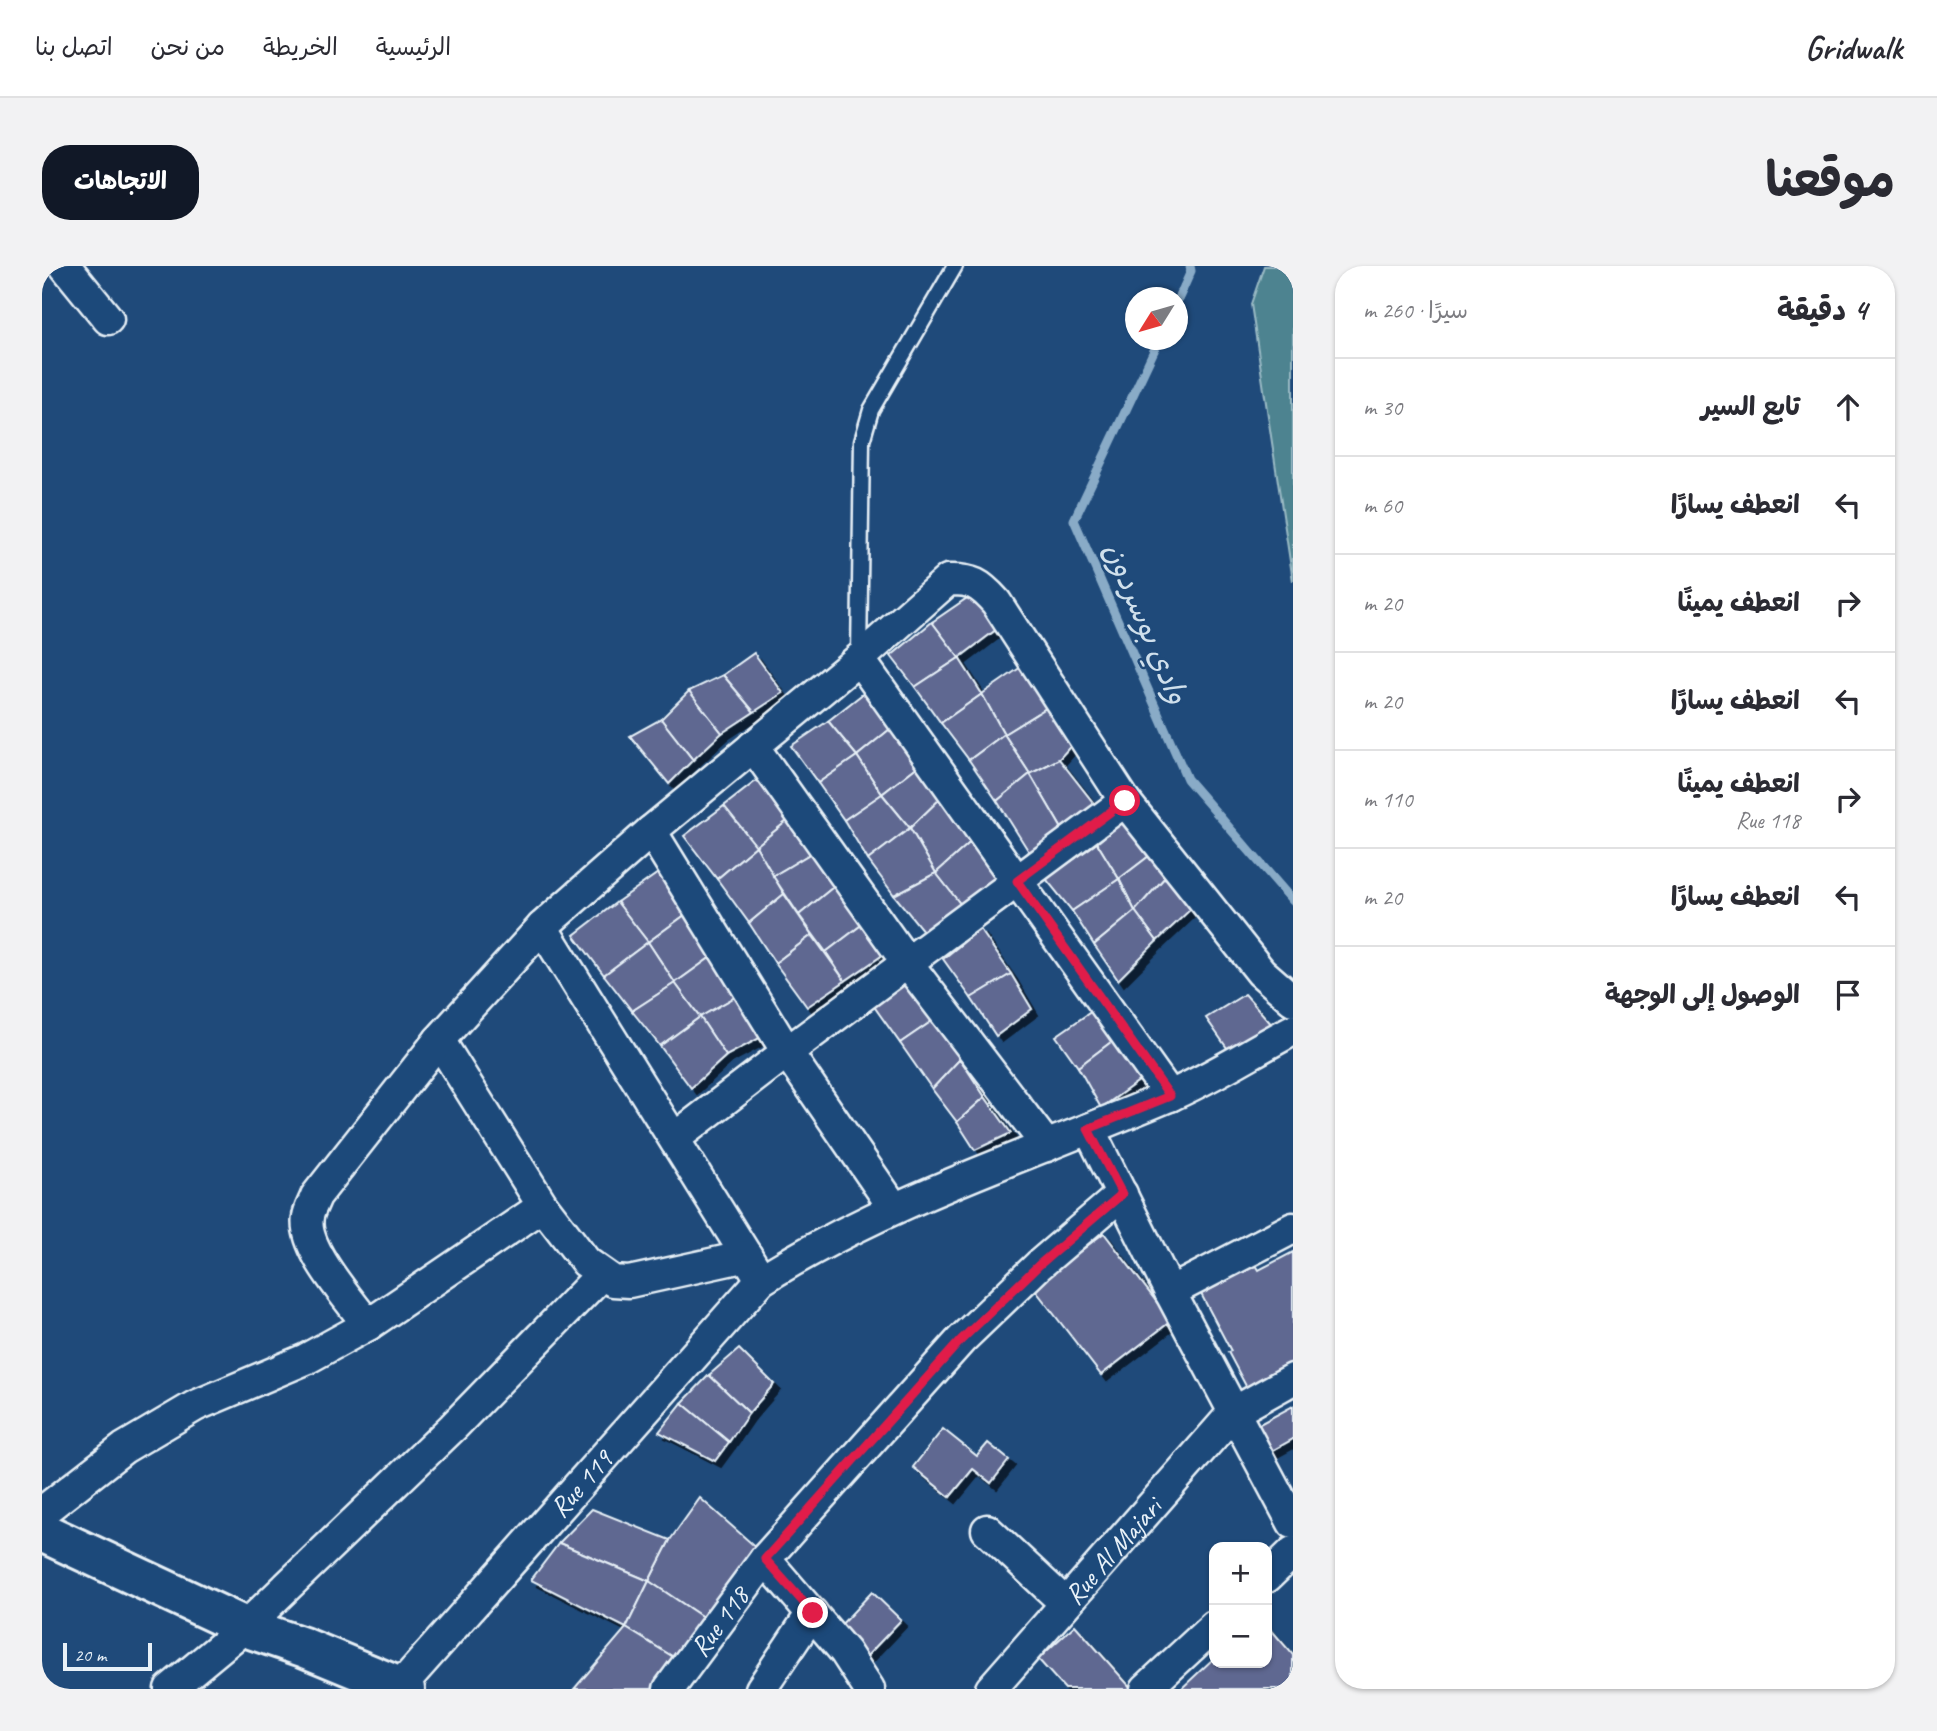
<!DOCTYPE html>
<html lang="ar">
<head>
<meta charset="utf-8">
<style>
	body { margin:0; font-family:Caveat,"Playpen Sans Arabic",sans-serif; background:#f2f2f3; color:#2b2b33; direction:rtl }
	.controls { position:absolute; right:21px; bottom:21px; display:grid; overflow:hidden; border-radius:14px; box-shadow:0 2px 5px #0004 }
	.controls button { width:63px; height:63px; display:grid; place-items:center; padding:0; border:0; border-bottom:2px solid #e1e1e2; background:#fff; color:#2b2b33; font:35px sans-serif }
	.compass { position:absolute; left:1083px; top:21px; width:63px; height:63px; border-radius:50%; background:#fff; box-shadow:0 2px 5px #0004; rotate:233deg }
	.scale { position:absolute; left:21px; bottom:18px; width:89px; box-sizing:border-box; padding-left:7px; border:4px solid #e8f1f8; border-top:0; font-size:19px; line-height:24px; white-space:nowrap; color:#e8f1f8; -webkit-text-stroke:5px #1f4a7a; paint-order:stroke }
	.stop { position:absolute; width:21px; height:21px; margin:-16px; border:5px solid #e11d48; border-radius:50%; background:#fff }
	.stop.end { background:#e11d48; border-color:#fff; box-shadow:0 2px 7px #0008 }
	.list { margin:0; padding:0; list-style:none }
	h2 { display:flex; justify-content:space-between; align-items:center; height:91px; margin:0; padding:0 28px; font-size:30px }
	h2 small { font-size:23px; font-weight:400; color:#7c7c81 }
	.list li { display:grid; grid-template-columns:46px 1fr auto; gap:21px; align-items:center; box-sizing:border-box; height:98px; padding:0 28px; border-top:2px solid #e1e1e2 }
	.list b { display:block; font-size:26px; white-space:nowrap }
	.list p { margin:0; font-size:23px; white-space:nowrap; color:#7c7c81 }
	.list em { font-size:23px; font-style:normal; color:#7c7c81 }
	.icon { flex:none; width:38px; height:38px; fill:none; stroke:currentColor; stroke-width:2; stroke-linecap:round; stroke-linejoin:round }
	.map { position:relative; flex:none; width:1251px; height:1423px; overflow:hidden; direction:ltr; border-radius:28px }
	header { display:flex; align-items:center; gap:42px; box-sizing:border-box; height:98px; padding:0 35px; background:#fff; border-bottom:2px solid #e1e1e2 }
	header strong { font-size:33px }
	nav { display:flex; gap:38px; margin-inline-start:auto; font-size:24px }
	.intro { display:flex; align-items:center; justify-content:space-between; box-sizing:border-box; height:168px; padding:0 42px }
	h1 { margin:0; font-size:49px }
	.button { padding:18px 32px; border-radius:28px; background:#111827; color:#fff; font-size:24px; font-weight:700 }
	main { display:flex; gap:42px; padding:0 42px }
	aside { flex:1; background:#fff; border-radius:28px; box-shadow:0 2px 5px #0004 }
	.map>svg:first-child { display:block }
	.green { fill:#4d8390; stroke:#9abac4; stroke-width:2 }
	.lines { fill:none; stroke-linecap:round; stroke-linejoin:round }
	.stream { stroke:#89abc7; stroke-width:9 }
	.building { fill:#5e6891; stroke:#e8f1f8; stroke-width:2; filter:url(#shadow) }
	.lane-casing { stroke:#e8f1f8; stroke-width:19 }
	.street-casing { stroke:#e8f1f8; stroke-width:35 }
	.secondary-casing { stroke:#e8f1f8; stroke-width:44 }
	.lane { stroke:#1f4a7a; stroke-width:14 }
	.street { stroke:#1f4a7a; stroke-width:30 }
	.secondary { stroke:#1f4a7a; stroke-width:38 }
	.route { stroke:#e11d48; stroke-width:9 }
	.labels { text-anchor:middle; stroke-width:5; stroke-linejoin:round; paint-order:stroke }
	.street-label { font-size:28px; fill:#e8f1f8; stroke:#1f4a7a }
	.water-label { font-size:30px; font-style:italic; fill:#d0e0ec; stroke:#1f4a7a }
</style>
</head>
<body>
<header>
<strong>Gridwalk</strong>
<nav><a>الرئيسية</a><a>الخريطة</a><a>من نحن</a><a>اتصل بنا</a></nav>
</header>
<div class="intro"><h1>موقعنا</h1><a class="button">الاتجاهات</a></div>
<main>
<aside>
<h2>4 دقيقة<small>سيرًا · 260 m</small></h2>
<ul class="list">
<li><svg class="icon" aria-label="ahead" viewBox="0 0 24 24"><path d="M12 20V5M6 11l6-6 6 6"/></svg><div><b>تابع السير</b></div><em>30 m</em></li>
<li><svg class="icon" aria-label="left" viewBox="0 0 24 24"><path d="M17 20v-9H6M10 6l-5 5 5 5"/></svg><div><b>انعطف يسارًا</b></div><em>60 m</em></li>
<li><svg class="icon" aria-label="right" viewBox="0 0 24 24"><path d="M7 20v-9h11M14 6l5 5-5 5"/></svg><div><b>انعطف يمينًا</b></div><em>20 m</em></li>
<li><svg class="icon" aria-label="left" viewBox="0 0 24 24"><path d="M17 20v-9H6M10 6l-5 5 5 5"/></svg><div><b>انعطف يسارًا</b></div><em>20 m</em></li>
<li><svg class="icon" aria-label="right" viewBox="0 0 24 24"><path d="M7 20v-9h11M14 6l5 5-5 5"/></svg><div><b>انعطف يمينًا</b><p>Rue 118</p></div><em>110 m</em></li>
<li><svg class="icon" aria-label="left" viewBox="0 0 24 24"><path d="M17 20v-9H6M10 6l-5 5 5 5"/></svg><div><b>انعطف يسارًا</b></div><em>20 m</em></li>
<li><svg class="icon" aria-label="arrive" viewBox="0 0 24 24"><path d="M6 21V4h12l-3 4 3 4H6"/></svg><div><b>الوصول إلى الوجهة</b></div></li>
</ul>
</aside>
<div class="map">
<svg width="1251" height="1423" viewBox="0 0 1251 1423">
	<defs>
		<filter id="shadow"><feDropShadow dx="6" dy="6" stdDeviation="0" flood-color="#0009"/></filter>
	</defs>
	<rect width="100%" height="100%" fill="#1f4a7a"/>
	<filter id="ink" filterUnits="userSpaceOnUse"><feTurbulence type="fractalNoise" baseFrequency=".0143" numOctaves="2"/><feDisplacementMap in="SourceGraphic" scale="14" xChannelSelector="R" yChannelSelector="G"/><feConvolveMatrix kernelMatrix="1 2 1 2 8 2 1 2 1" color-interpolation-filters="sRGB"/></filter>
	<g filter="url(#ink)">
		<!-- green -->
		<path class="green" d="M1222 0H1251V315L1209 38Z"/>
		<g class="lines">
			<!-- stream -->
			<g class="stream">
				<path d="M1136 34 1149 5 1148 0"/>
				<path d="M1117 74 1032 254 1145 513 1251 635"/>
			</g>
		</g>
		<!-- building -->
		<g class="building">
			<path d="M931 328 955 363 917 392 890 356Z"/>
			<path d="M890 356 917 392 873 421 849 390Z"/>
			<path d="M712 387 741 427 712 446 681 409Z"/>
			<path d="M917 392 940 428 899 457 873 421Z"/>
			<path d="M979 401 1009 439 962 468 940 428Z"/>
			<path d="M681 409 712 446 680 467 647 425Z"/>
			<path d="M827 423 853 459 815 490 786 455Z"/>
			<path d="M647 425 680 467 651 494 619 453Z"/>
			<path d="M940 428 962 468 927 494 899 457Z"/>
			<path d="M1009 439 1034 474 1017 493 988 508 962 468Z"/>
			<path d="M619 453 651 494 627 518 588 470Z"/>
			<path d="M786 455 815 490 776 517 749 480Z"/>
			<path d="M853 459 880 497 840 528 815 490Z"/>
			<path d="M962 468 988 508 955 535 927 494Z"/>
			<path d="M815 490 840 528 802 554 776 517Z"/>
			<path d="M1017 493 1053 539 1023 568 988 508Z"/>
			<path d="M880 497 902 529 868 562 840 528Z"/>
			<path d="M723 508 755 547 714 580 682 540Z"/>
			<path d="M988 508 1023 568 989 589 955 535Z"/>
			<path d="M840 528 868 562 826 594 802 554Z"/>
			<path d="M902 529 934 571 894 607 868 562Z"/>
			<path d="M682 540 714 580 675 613 642 570Z"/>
			<path d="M755 547 776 583 731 610 714 580Z"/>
			<path d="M1087 549 1111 587 1077 613 1055 577Z"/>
			<path d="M868 562 894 607 852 629 826 594Z"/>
			<path d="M934 571 961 614 919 639 894 607Z"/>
			<path d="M1055 577 1077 613 1030 645 1004 613Z"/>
			<path d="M714 580 742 628 707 657 675 613Z"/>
			<path d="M776 583 801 613 757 649 731 610Z"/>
			<path d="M1111 587 1125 609 1093 645 1077 613Z"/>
			<path d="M619 605 647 646 606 676 575 636Z"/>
			<path d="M894 607 919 639 881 665 852 629Z"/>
			<path d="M1125 609 1151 641 1115 675 1093 645Z"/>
			<path d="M801 613 826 654 784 686 757 649Z"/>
			<path d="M1077 613 1093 645 1052 679 1030 645Z"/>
			<path d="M742 628 770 669 733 697 707 657Z"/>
			<path d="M575 636 606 676 562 709 532 669Z"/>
			<path d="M1093 645 1115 675 1076 714 1052 679Z"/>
			<path d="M647 646 676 686 633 717 606 676Z"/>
			<path d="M826 654 848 684 803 715 784 686Z"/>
			<path d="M938 663 969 708 929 732 901 693Z"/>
			<path d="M770 669 803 715 765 741 733 697Z"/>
			<path d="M606 676 633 717 590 745 562 709Z"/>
			<path d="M676 686 702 726 658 751 633 717Z"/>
			<path d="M969 708 990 743 954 770 929 732Z"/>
			<path d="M871 713 896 751 858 777 831 739Z"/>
			<path d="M633 717 658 751 618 780 590 745Z"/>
			<path d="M702 726 729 766 684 790 658 751Z"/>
			<path d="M1203 728 1238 768 1192 792 1164 752Z"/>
			<path d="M1053 743 1073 773 1036 801 1014 770Z"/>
			<path d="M658 751 684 790 649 822 618 780Z"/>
			<path d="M896 751 918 793 890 823 858 777Z"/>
			<path d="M1073 773 1098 814 1059 842 1036 801Z"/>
			<path d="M918 793 943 831 915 856 890 823Z"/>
			<path d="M943 831 969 867 933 884 915 856Z"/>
			<path d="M1062 967 1129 1055 1059 1109 991 1021Z"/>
			<path d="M1251 986V1097L1205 1122 1186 1086 1189 1085 1159 1028 1214 999 1217 1004Z"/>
			<path d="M697 1083 732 1118 707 1147 667 1109Z"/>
			<path d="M667 1109 707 1147 687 1176 640 1137Z"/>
			<path d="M640 1137 687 1176 673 1195 617 1166Z"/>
			<path d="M1251 1140V1173L1226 1187 1212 1161Z"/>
			<path d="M901 1163 935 1190 946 1177 967 1194 949 1217 931 1203 908 1231 871 1201Z"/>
			<path d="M658 1232 717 1284 662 1352 607 1315 628 1274Z"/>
			<path d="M550 1243 628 1274 607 1315 517 1277Z"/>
			<path d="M517 1277 607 1315 584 1362 489 1314Z"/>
			<path d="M607 1315 662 1352 633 1392 584 1362Z"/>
			<path d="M830 1326 859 1354 824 1391 795 1363Z"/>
			<path d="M1033 1359 1090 1423H1023L996 1393Z"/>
			<path d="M1225 1359 1251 1389V1423H1139L1172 1392V1397H1225Z"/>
			<path d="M584 1362 633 1392 610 1423H532Z"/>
		</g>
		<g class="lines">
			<defs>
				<path id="lane" d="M817 391 820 175 829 144 913 0"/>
				<g id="street">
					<path d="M23 0 66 53"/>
					<path d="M817 393 1128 830"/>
					<path d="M711 480 866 698 1005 880"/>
					<path d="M609 565 745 786 852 942"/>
					<path d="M500 661 714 1005"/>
					<path d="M397 774 501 940 544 996 571 1015 587 1016 705 990"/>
					<path d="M1047 863 1128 1026 1251 1257"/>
					<path d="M633 872 745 786 1083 535"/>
					<path d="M1128 1026 1251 962"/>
					<path d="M326 1059C308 1034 260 982 266 951 267 944 272 936 274 930L397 774 500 661 609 565 817 393 906 314C930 313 938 318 954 336L1083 535 1219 706 1251 734"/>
					<path d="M0 1246 82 1182 153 1140 264 1093 326 1059 501 940"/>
					<path d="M945 1264 1023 1337"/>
					<path d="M723 1293 803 1386 827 1423"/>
					<path d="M1225 1311 1251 1286"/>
					<path d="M128 1423 203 1361 411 1161 559 1009"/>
					<path id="s1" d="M356 1423 719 1014C845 934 988 889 1125 831 1168 813 1209 786 1251 764"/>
					<path id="s2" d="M627 1423 723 1293 919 1074 997 999 1080 928"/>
					<path d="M719 1423 770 1347"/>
					<path id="s3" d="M949 1423 1192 1146 1251 1113"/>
					<path d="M1104 1423 1172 1360"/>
				</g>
				<path id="secondary" d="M0 1266 203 1361 261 1381 363 1423"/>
			</defs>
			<!-- lane casing -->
			<use href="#lane" class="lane-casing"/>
			<!-- street casing -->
			<use href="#street" class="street-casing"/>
			<!-- secondary casing -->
			<use href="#secondary" class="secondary-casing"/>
			<!-- lane -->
			<use href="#lane" class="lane"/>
			<!-- street -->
			<use href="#street" class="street"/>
			<!-- secondary -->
			<use href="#secondary" class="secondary"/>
		</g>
	</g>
	<g class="lines" filter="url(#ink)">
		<!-- route -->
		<path class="route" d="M771 1347 723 1293 919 1074 997 999 1080 928 1046 863 1128 830 975 615 1083 535"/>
	</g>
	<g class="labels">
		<!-- street labels -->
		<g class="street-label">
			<text dy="10" stroke="none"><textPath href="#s1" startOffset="275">Rue 119</textPath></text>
			<text dy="10" stroke="none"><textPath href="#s3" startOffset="184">Rue Al Majari</textPath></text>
			<text dy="10" stroke="none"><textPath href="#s2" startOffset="84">Rue 118</textPath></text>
		</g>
		<!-- water labels -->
		<g class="water-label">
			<text transform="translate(1104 357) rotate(67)" y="10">وادي بوسردون</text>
		</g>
	</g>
</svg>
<div class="controls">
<button>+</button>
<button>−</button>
</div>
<svg class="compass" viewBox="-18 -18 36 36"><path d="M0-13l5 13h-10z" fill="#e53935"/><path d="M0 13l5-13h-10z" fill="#7c7c81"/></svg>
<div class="scale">20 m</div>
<div class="stop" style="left:1083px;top:535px"></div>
<div class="stop end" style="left:771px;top:1347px"></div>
</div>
</main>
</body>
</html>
